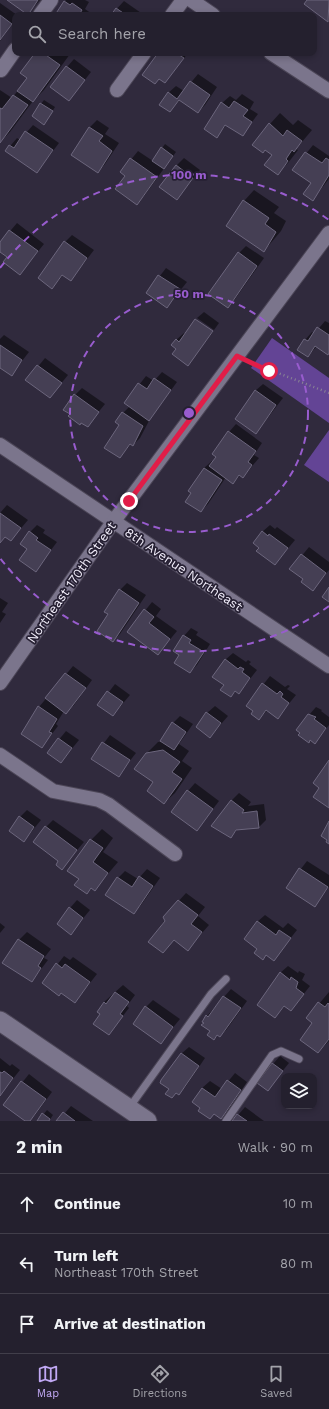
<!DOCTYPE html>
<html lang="en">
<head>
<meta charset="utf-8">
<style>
	body { margin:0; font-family:"Work Sans",sans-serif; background:#302d3a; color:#f1f3f6 }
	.controls { position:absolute; right:12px; bottom:12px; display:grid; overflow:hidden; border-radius:8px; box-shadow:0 2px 6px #0003 }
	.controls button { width:36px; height:36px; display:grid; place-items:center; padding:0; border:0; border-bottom:1px solid #413e4a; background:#24202e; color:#f1f3f6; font:20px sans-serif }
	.stop { position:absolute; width:12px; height:12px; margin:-9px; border:3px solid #e11d48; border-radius:50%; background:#fff }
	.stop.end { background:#e11d48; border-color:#fff; box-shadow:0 1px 4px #0008 }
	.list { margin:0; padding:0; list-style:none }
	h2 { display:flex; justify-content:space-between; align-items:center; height:52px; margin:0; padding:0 16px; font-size:17px }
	h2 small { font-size:13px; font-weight:400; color:#a3a3aa }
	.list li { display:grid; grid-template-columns:26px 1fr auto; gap:12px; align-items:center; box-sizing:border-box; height:60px; padding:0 16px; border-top:1px solid #413e4a }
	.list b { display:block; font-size:15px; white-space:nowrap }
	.list p { margin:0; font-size:13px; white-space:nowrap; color:#a3a3aa }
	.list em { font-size:13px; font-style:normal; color:#a3a3aa }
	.icon { flex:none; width:22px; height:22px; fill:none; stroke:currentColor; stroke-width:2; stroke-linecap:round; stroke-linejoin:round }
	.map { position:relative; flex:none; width:329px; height:1121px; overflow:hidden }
	.search { position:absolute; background:#24202e; box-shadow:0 2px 6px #0003; left:12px; right:12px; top:12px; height:44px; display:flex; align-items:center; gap:10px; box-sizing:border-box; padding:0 14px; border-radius:8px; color:#a3a3aa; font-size:15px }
	.sheet { height:232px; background:#24202e }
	nav { display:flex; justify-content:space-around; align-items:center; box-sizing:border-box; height:56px; border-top:1px solid #413e4a; background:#24202e; font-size:11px; color:#a3a3aa }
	nav a { display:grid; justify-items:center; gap:2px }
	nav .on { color:#c0a8f3 }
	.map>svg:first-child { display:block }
	.forest { fill:#634495 }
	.shadow { fill:#0007 }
	.building { fill:#453f54; stroke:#6c667d }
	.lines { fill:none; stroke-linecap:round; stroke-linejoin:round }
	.lane-casing { stroke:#4c4657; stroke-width:9 }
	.street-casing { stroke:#4c4657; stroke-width:16 }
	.secondary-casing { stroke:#4c4657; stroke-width:21 }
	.path { stroke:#8a8595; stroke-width:2.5; stroke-dasharray:1 3; stroke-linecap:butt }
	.lane { stroke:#7b758c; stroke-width:7 }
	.street { stroke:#7b758c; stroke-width:14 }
	.secondary { stroke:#7b758c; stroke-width:19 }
	.route { stroke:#e11d48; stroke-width:5 }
	.ring { fill:none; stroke:#985cce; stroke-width:2; stroke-dasharray:7 5 }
	.labels { text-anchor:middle; stroke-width:3.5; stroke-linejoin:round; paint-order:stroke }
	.street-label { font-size:13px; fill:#f0ecf9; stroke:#262033 }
	.centre { fill:#985cce; stroke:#262033; stroke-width:2 }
	.ring-label { font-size:12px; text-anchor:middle; font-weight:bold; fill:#985cce; stroke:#262033; stroke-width:3.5; stroke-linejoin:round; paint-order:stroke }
</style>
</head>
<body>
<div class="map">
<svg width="329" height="1121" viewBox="0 0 329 1121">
	<rect width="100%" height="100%" fill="#302a3d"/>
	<!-- forest -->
	<g class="forest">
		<path d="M272 338 329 378V423L251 368Z"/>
		<path d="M329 430V482L304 465Z"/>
	</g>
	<!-- shadow -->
	<g class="shadow">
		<path d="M9 0H40L28 13Z"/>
		<path d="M66 0H85L89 2 85 9 92 14 56 15Z"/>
		<path d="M308 0H329V20L305 4Z"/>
		<path d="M124 1 144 15H111Z"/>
		<path d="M0 3 17 15H15V20L0 41Z"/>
		<path d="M36 53 70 54 44 90 33 101 10 132 0 142V90L12 98 28 78Z"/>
		<path d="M159 53H188L165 82 160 78 155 83Z"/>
		<path d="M74 59 91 72 69 100 67 67Z"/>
		<path d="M198 74 217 87 205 105 198 112 180 100 170 111 168 93 176 86 184 91Z"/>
		<path d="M242 94 254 102 250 109 258 114 242 135 227 124 217 136 205 129 222 103 230 96 236 100Z"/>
		<path d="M44 100 55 107 47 120 41 104Z"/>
		<path d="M280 113 293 125 298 120 312 130 296 149 298 150 288 163 277 173 273 155 270 124Z"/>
		<path d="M97 120 109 128 105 134 119 143 105 164 98 172 72 155 90 127Z"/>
		<path d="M33 125 59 143 37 172 6 151 17 138 20 140Z"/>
		<path d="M165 144 176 152 144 196 137 203 126 176 121 172 138 151 153 161Z"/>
		<path d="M313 145 329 156V179L312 200V183L293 170Z"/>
		<path d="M184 158 200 170 177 199 176 166Z"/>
		<path d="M254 190 279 207 274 213 286 221 281 231 264 251 244 201Z"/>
		<path d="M17 223 44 244 20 274 9 257 0 250V243Z"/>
		<path d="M72 235 94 250 71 280 64 274 52 288 65 242Z"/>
		<path d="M246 246 264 258 235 299 228 306 239 253Z"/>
		<path d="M166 268 187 282 167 307 147 293Z"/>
		<path d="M204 312 219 323 214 330 197 318Z"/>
		<path d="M196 319 213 332 188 364 176 340 184 333 186 334Z"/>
		<path d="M325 321 329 323V352L317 346 308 356 305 340 312 332 314 334Z"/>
		<path d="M4 335 29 352 11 375 0 367V339Z"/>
		<path d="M45 358 68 375 50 397 27 380Z"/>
		<path d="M162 372 177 382 150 419 140 438 133 445 131 444 120 457 123 413 130 406 125 403 146 376 154 381Z"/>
		<path d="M263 384 283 398 256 433 255 391Z"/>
		<path d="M82 388 105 404 87 426 75 395Z"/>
		<path d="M236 424 262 443 254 455 259 458 243 477 241 475 233 482 226 477 208 504 201 511 204 468 212 461 213 462 229 432Z"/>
		<path d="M7 505 28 520 11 540 6 536 0 542V513Z"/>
		<path d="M37 525 45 530 43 533 57 542 36 570 28 549 30 532Z"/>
		<path d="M270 525 275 529 277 527 295 540 275 564 260 548 262 532Z"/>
		<path d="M309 547 329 562V570L313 589 304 579 291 569Z"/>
		<path d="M127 583 146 595 120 634 113 641 109 614 120 590Z"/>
		<path d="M0 598 8 603 2 612 6 614 0 623Z"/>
		<path d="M152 602 161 609 156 616 177 631 158 654 128 632Z"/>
		<path d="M191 628 198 632 196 635 210 644 197 665 190 672 181 655 184 636Z"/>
		<path d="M233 653 246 662 248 660 251 662 249 664 257 670 239 693 236 691 231 696 225 684V660Z"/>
		<path d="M73 666 92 680 74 705 66 712 64 711 56 724 58 726 42 747 39 707Z"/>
		<path d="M270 676 285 687 288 685 290 686 287 689 296 695 278 717 268 710 259 718 255 711 247 705Z"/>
		<path d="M115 684 130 695 113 715 99 705Z"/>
		<path d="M215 706 228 716 210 737 207 713Z"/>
		<path d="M316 707 322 710 321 711 329 717V725L315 742 311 739 309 742V715Z"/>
		<path d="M180 716 193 724 179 744 189 751 182 761 192 768 175 793 164 803 154 782 147 753 158 742H163L173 723Z"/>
		<path d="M66 731 79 740 61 762 48 753Z"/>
		<path d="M110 735 136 753 118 776 92 759Z"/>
		<path d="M195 783 219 801 197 830 188 791Z"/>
		<path d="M239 793 251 802 248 806 264 804 266 820 259 827 238 829 231 836V801Z"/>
		<path d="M27 810 41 820 24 841 20 817Z"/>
		<path d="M53 820 84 842 62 868 46 827Z"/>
		<path d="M102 829 113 838 103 852 118 862 95 889 93 887 87 893 80 879 69 870 91 840Z"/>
		<path d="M307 861 329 875V887L315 905 287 887Z"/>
		<path d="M147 869 160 878 141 905 134 913 118 878 125 871 138 879Z"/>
		<path d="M186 893 205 907 198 916 209 925 188 949 174 939 149 942 165 920 164 917Z"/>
		<path d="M77 900 90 910 71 933 70 908Z"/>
		<path d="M265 915 283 928 288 923 297 930 274 959 267 954 263 958 258 948 257 922Z"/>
		<path d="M0 923 5 927 0 933Z"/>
		<path d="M27 932 51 949 44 958 48 960 32 981 4 962 19 940Z"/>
		<path d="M64 956 70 960 73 957 97 974 75 1002 61 992 43 983Z"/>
		<path d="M288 966 298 973 299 971 305 974 302 980 310 986 291 1010 285 1006 275 1017 280 973Z"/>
		<path d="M123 985 135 995 127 1006 129 1008 109 1034 101 1014 98 1011 104 1002Z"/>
		<path d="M231 989 247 1001 227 1029 220 1036 218 1035 214 1039 207 1016Z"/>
		<path d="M329 992V1041L318 1052 314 1023 307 1018Z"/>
		<path d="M153 1000 180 1019 161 1042 146 1007Z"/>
		<path d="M189 1047 205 1058 186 1086 179 1094 170 1088 181 1054Z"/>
		<path d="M280 1056 289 1063 268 1089 273 1064Z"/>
		<path d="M0 1058 10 1066 12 1064 20 1070 0 1095Z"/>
		<path d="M235 1073 247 1082 228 1110 221 1117 201 1108 202 1088 210 1081 222 1089Z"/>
		<path d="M29 1074 52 1092 35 1115 27 1121 5 1104Z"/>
		<path d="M71 1106 93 1121H58Z"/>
		<path d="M245 1107 264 1121H233Z"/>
		<path d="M47 1110 53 1115 49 1121H38Z"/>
	</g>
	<!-- building -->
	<g class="building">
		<path d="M7 0H38L28 15Z"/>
		<path d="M307 0H329L328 22 304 4Z"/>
		<path d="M64 1 70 5 72 3 82 10 79 15H55Z"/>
		<path d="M116 8 126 15H111Z"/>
		<path d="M0 15 12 24 0 40Z"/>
		<path d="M35 53H43L60 65 33 102 17 91 27 78 20 73Z"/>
		<path d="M158 53H176L184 58 165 83 159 79 155 84 142 75Z"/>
		<path d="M66 66 85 80 69 101 50 87Z"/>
		<path d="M190 81 210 95 198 113 179 100 170 112 159 105 168 92 177 99Z"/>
		<path d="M13 95 28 105 0 143V108L2 109Z"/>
		<path d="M234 101 248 110 243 116 252 122 243 136 225 125 217 138 204 129 221 102 229 108Z"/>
		<path d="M40 103 53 111 44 125 32 116Z"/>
		<path d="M269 123 283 136 287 130 302 141 294 152 292 150 286 159 288 161 278 175 264 165 272 155 265 150 263 153 252 145Z"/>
		<path d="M89 127 103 136 99 141 112 151 98 173 71 155Z"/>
		<path d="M25 131 53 150 37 173 5 151 9 145 14 148Z"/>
		<path d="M161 147 173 156 164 169 152 161Z"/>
		<path d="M305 152 322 163 326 158 329 160V175L313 201 303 194 311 183 292 170Z"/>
		<path d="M130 158 157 177 137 205 115 189 125 176 120 172Z"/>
		<path d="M176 165 193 178 177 200 159 187Z"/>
		<path d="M243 200 269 218 265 224 276 232 264 252 226 226Z"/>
		<path d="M9 230 38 251 20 275 3 262 7 257 0 252V242Z"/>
		<path d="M64 241 87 258 71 281 62 275 52 289 38 278Z"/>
		<path d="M238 252 257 266 228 308 208 294Z"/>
		<path d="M158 275 180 289 167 308 146 293Z"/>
		<path d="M195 319 213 331 188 366 172 354 176 349 171 345 176 339 179 342Z"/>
		<path d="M317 327 329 335V353L328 355 315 346 308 357 297 350 304 339 308 341Z"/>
		<path d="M0 345 22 360 12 376 0 368Z"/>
		<path d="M37 365 62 383 50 398 25 380Z"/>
		<path d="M154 378 171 390 149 421 124 403 138 383 147 389Z"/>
		<path d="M255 390 276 405 256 434 235 419Z"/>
		<path d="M74 394 99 412 88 427 81 423 80 425 68 416 70 414 63 410Z"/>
		<path d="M122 412 143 426 133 446 130 444 120 458 104 448 119 425 115 422Z"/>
		<path d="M228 431 256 451 248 462 252 465 243 478 239 475 233 484 209 466 216 457 212 454Z"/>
		<path d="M204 468 222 480 201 512 185 502 191 493 188 491Z"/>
		<path d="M0 513 21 528 11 541 5 537 0 543Z"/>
		<path d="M29 531 38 538 36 540 51 550 36 572 19 560 27 549 20 544Z"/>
		<path d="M262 531 268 536 269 534 288 548 275 565 256 551 259 548 253 543Z"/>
		<path d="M301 554 326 573 313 591 301 582 303 579 289 569Z"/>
		<path d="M329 587V602L322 597Z"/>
		<path d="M119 589 139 603 113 642 97 631 108 614 104 612Z"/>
		<path d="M144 609 154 617 149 623 170 639 158 655 127 632Z"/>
		<path d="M183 635 191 640 189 643 204 652 190 673 174 663 179 655 173 651Z"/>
		<path d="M225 659 238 669 240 667 244 669 242 672 250 678 239 694 235 691 231 697 220 690 224 685 212 677Z"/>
		<path d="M65 673 86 688 66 714 45 698Z"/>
		<path d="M262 683 277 694 280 691 283 694 281 697 289 703 278 719 266 710 259 720 251 714 253 711 246 706Z"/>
		<path d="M107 691 123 702 113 716 97 705Z"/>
		<path d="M38 706 57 719 49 732 52 733 42 748 21 734Z"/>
		<path d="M206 712 221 723 210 738 196 727Z"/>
		<path d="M308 714 316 717 314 719 326 728 315 744 310 740 309 743 298 735 300 733 296 730Z"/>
		<path d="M172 722 186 732 174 750 160 741Z"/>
		<path d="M58 738 72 748 61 763 47 753Z"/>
		<path d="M102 742 130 760 119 777 91 759Z"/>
		<path d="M163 750 180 762 172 772 182 779 164 804 147 791 153 782 134 769 146 753Z"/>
		<path d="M329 760V808L313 797 319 788 313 783Z"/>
		<path d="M187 790 213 809 197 831 171 812Z"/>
		<path d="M231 800 244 810 242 813 257 811 259 828 236 830 231 838 211 826Z"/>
		<path d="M19 816 34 827 24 842 9 831Z"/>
		<path d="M329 821V844L326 842 327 840 321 836Z"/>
		<path d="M45 826 77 850 62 870 56 865 58 861 33 842Z"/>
		<path d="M90 839 103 848 93 862 108 873 95 891 91 888 87 894 74 885 79 879 67 871Z"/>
		<path d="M299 868 328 887 315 907 286 888Z"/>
		<path d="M139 876 153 886 134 914 105 895 117 877 132 887Z"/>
		<path d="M178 900 198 915 191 924 202 932 188 951 174 940 163 953 148 942 165 921 163 917Z"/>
		<path d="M69 907 83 918 71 935 57 924Z"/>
		<path d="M257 921 276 935 279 930 291 938 274 961 266 955 263 960 254 953 257 949 244 939Z"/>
		<path d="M18 939 44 956 38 966 41 968 32 982 2 963Z"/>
		<path d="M56 963 62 968 65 964 90 982 75 1003 61 993 59 996 42 983Z"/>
		<path d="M280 972 290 980 291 977 298 982 296 988 304 994 291 1011 284 1006 275 1018 257 1005Z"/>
		<path d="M115 992 129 1002 120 1014 123 1016 109 1035 93 1024 100 1014 97 1012 104 1002 106 1004Z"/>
		<path d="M223 996 241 1008 220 1037 217 1035 214 1040 207 1035 210 1031 201 1025 204 1023 202 1022 206 1015 208 1017Z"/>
		<path d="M318 1002 325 1007 328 1003 329 1004V1039L318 1053 300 1040 312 1023 306 1018Z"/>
		<path d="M145 1006 173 1027 161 1044 133 1024Z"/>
		<path d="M181 1053 199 1066 179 1095 176 1093 172 1098 165 1094 169 1089 160 1083 161 1080Z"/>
		<path d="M272 1063 283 1071 268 1091 257 1083Z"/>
		<path d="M4 1071 13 1078 0 1096V1072L2 1073Z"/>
		<path d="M227 1080 241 1090 221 1119 214 1114 210 1119 198 1111 200 1108 192 1102 202 1088 215 1097Z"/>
		<path d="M21 1081 46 1099 30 1121H25L3 1105Z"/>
		<path d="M63 1112 75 1121H56Z"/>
		<path d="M42 1113 50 1119 49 1121H37Z"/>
		<path d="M237 1114 247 1121H232Z"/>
	</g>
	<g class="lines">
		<defs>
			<g id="lane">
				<path d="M129 1108 211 994 226 979"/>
				<path d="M226 1121 272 1055 281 1051 299 1059"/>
			</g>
			<g id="street">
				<path d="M191 0 213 15"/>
				<path d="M40 15 51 0"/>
				<path d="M172 15 183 0"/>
				<path d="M271 53 329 91"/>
				<path d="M1 70 15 50"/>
				<path d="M117 90 144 53"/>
				<path d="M0 445 329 666"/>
				<path d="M0 683 113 522 329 233"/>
				<path d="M0 755 53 791 99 800 109 805 175 854"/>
			</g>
			<path id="secondary" d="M0 1021 147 1121"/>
		</defs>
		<!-- lane casing -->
		<use href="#lane" class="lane-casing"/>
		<!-- street casing -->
		<use href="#street" class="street-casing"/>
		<!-- secondary casing -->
		<use href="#secondary" class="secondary-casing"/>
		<!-- path -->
		<path class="path" d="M250 362 329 393"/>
		<!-- lane -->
		<use href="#lane" class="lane"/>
		<!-- street -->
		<use href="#street" class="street"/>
		<!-- secondary -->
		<use href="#secondary" class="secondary"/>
	</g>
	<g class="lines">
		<!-- route -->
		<path class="route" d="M129 501 237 356 269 371"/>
	</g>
	<!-- distance rings -->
	<g class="ring">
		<circle cx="189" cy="413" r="119"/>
		<path d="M329 606A238 238 0 0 1 0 558M0 268A238 238 0 0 1 329 220"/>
	</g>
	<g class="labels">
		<!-- street labels -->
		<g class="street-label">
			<text transform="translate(184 569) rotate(34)" y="5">8th Avenue Northeast</text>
			<text transform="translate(71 582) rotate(-55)" y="5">Northeast 170th Street</text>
		</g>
	</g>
	<circle cx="189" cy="413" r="6" class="centre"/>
	<g class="ring-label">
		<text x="189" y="179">100 m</text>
		<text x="189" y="298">50 m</text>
	</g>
</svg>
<div class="controls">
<button><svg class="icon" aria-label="layers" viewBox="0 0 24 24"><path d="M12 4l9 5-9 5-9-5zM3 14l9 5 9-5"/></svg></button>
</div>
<div class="stop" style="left:269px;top:371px"></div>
<div class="stop end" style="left:129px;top:501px"></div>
<div class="search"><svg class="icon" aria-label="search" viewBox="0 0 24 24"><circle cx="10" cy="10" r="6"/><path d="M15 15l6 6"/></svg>Search here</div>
</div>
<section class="sheet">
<h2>2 min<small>Walk · 90 m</small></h2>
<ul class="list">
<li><svg class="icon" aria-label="ahead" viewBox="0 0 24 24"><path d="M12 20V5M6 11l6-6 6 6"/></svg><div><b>Continue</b></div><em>10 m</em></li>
<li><svg class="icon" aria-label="left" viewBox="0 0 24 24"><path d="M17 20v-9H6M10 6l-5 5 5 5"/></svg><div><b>Turn left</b><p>Northeast 170th Street</p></div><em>80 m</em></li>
<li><svg class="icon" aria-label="arrive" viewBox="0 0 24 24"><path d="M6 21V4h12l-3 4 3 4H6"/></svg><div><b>Arrive at destination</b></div></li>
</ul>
</section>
<nav>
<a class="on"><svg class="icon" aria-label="map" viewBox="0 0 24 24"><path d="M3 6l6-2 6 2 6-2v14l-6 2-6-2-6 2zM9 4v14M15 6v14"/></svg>Map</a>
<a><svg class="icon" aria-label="directions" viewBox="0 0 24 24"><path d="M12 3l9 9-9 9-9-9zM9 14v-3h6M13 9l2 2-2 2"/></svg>Directions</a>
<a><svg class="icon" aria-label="saved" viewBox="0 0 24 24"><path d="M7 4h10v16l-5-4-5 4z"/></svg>Saved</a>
</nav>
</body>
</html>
